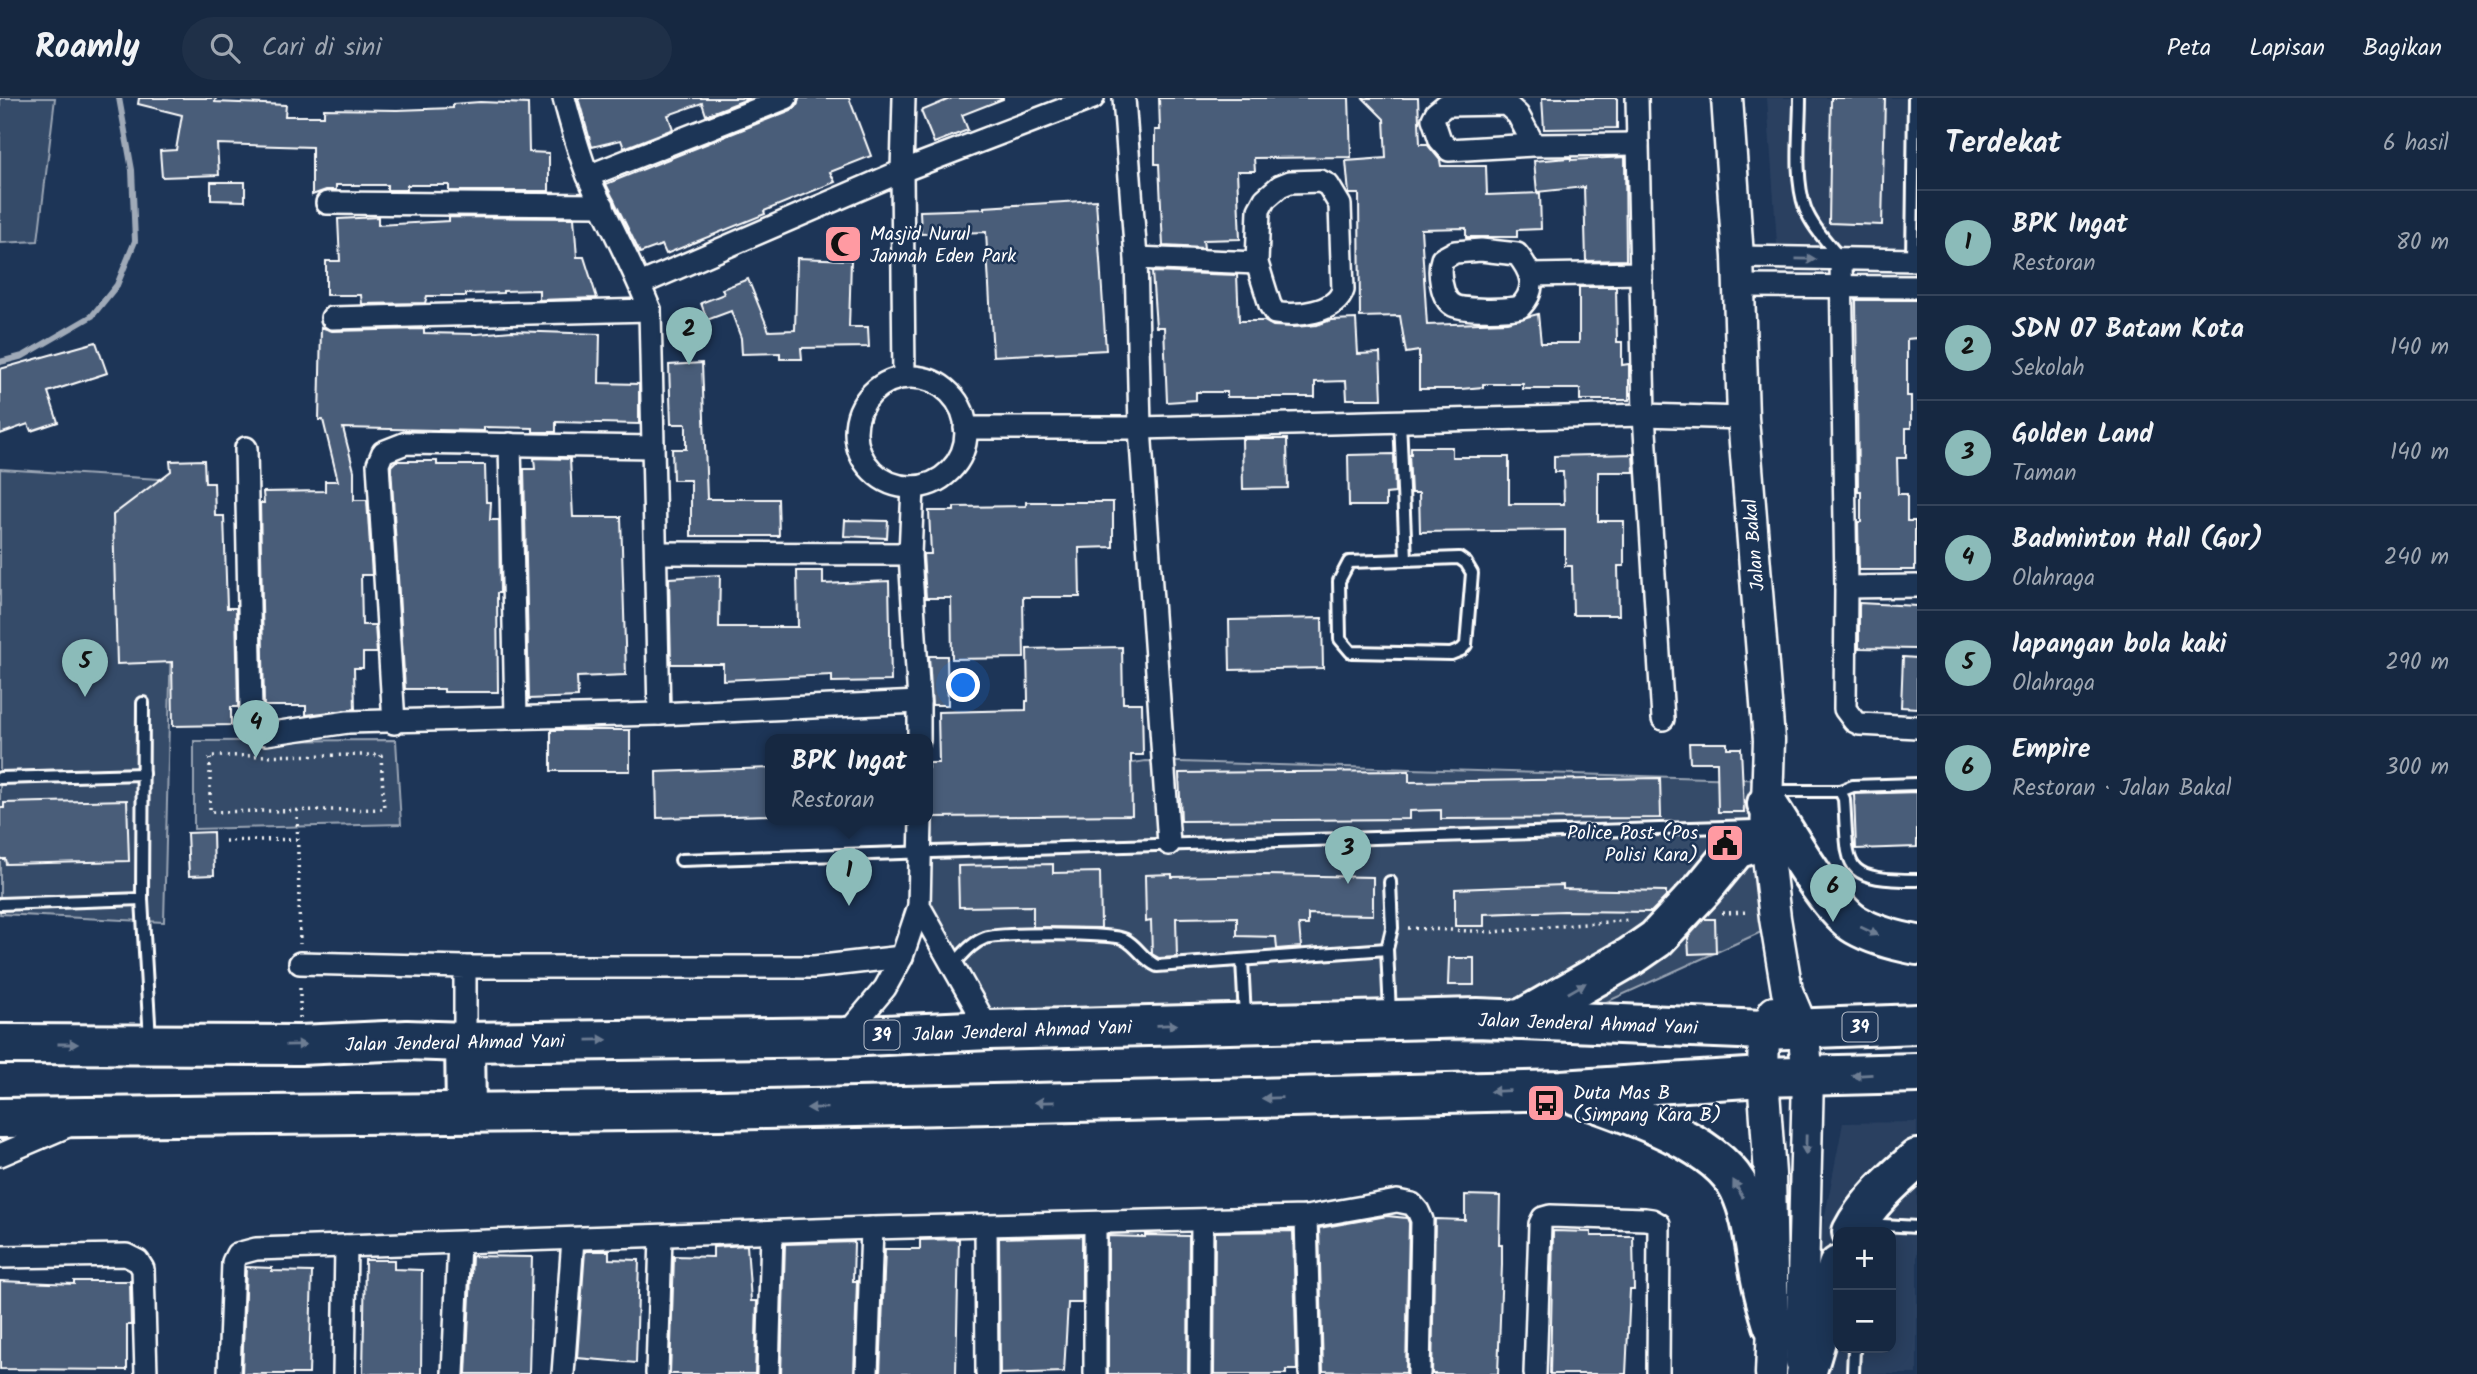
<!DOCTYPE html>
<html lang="id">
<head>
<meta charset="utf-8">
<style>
	body { margin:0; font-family:Kalam,sans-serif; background:#1f3048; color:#f1f3f6 }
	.controls { position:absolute; right:21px; bottom:21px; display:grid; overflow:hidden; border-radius:14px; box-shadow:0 4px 18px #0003 }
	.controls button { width:63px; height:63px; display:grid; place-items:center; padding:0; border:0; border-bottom:2px solid #35445a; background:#162841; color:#f1f3f6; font:35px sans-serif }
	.you { position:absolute; left:964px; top:588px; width:24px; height:24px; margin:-18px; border:5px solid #fff; border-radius:50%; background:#1a73e8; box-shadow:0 0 0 10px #1a73e833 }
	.badge { display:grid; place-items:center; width:46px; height:46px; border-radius:50%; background:#8bbbb9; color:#111; font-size:23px; font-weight:700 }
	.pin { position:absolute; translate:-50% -58px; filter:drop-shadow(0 2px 4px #0008) }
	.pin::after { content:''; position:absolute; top:37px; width:24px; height:21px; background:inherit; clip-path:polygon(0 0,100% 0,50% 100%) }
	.popup { position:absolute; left:765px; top:636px; width:168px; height:91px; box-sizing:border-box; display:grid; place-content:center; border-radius:14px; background:#162841; filter:drop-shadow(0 2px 5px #0005); font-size:23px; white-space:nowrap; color:#9ea6b1 }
	.popup b { font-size:26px; color:#f1f3f6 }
	.popup::after { content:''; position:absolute; left:50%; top:100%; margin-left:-14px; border:14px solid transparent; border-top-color:#162841 }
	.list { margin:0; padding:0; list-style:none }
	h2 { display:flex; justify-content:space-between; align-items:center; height:91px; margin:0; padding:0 28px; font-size:30px }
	h2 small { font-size:23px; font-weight:400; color:#9ea6b1 }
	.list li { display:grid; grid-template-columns:46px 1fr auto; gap:21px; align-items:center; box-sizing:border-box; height:105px; padding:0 28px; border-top:2px solid #35445a }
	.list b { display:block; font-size:26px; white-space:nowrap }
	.list p { margin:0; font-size:23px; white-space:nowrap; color:#9ea6b1 }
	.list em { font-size:23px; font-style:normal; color:#9ea6b1 }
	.icon { flex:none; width:38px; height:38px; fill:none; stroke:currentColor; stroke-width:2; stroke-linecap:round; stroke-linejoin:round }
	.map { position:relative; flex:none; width:1917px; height:1276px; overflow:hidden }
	header { display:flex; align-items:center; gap:42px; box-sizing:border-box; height:98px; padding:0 35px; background:#162841; border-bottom:2px solid #35445a }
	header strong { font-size:33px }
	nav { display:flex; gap:38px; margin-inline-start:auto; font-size:24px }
	.search { width:490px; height:63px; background:#1f3048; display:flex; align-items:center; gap:18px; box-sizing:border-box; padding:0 24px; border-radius:38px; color:#9ea6b1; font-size:26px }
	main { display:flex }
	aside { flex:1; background:#162841 }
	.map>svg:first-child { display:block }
	.built { fill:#2a4161; fill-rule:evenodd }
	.green { fill:#364b69; stroke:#9aa5b4; stroke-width:2 }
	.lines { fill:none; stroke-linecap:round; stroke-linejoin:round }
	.stream { stroke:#a0aab8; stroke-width:6 }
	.building { fill:#4a5d79; stroke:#fff; stroke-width:2 }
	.lane-casing { stroke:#fff; stroke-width:16 }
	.street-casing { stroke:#fff; stroke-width:26 }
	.secondary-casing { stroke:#fff; stroke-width:35 }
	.highway-casing { stroke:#fff; stroke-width:44 }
	.path { stroke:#fff; stroke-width:3.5; stroke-dasharray:2 5; stroke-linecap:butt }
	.lane { stroke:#1d3557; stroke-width:10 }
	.street { stroke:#1d3557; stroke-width:21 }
	.secondary { stroke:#1d3557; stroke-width:30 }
	.highway { stroke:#1d3557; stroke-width:38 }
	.oneway { fill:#6c7c92 }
	.labels { text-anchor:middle; stroke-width:5; stroke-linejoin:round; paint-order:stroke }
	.shield { fill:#1d3557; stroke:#bbc2cd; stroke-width:2 }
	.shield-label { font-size:18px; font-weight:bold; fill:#fff }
	.poi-label { font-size:19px; fill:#fff; stroke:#1d3557; text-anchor:start }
	.street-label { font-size:19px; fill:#fff; stroke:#1d3557 }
</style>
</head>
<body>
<header>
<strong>Roamly</strong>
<div class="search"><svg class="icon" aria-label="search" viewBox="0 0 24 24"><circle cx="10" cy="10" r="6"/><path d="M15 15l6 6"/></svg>Cari di sini</div>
<nav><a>Peta</a><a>Lapisan</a><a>Bagikan</a></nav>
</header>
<main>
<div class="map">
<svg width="1917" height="1276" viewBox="0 0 1917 1276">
	<rect width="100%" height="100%" fill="#1d3557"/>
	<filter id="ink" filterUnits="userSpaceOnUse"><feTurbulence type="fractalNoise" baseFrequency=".0143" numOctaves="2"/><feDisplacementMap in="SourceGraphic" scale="14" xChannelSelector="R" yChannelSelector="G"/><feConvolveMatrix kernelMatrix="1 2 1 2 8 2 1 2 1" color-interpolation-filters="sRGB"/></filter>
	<g filter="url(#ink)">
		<!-- built -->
		<g class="built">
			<path d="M1767 0H1917V190H1780Z"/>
			<path d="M1917 1024V1276H1794L1843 1025ZM1838 1134H1891V1250H1838Z"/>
		</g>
		<!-- green -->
		<g class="green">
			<path d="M0 0H55L38 143 0 145Z"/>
			<path d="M0 371 175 382 164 824 0 816Z"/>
			<path d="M396 642 401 726 194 731V643Z"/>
			<path d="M1146 663 1775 682 1781 825 1520 943 990 937 917 813 928 722V697Z"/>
		</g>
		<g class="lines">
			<!-- stream -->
			<path class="stream" d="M0 264 23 258 92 218 117 187 135 143 132 72 119 0"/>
		</g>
		<!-- building -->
		<g class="building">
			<path d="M139 0H216L215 4 286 7 285 18H324V11L397 12 453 10V6L480 4 528 6 529 54 549 55V93H449V87H407V92H387V87H336V92H326L312 97V49L217 46 219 77 162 79 160 53 176 52 182 17 138 6Z"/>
			<path d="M578 0H750L706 17 702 5 668 17 673 31 624 50 621 42 592 49Z"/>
			<path d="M799 0H849L871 58 830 74 835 84 764 113 765 116 666 156 662 147 640 155 606 86 791 12 797 8Z"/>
			<path d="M952 0H1003V1L962 17 968 32 934 45 921 13Z"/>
			<path d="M1159 0H1349L1351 59 1254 60 1255 73H1237L1240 141 1203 142 1204 150 1163 148 1159 66H1155V32H1160Z"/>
			<path d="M1363 0H1418L1420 46H1427L1440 62 1441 68H1486L1487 97 1540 95 1541 131 1517 132V139H1466V130L1421 131 1427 227 1507 224 1538 216 1541 245H1579V189H1616L1617 244H1622V267L1629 266V302H1580V291H1523V286H1483V289L1461 291H1419V253L1406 255 1400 218 1360 219 1359 96H1349L1346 63 1386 60 1384 21Z"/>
			<path d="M1542 0H1617V30L1544 31Z"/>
			<path d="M1831 0H1885L1882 127 1829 125Z"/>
			<path d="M1625 59 1626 162 1586 163 1584 89 1537 94 1534 63 1568 60H1571V62Z"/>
			<path d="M211 84H245V103L211 102Z"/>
			<path d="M1096 102 1106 252 993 258 986 134 921 136 920 113 984 111V109Z"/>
			<path d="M378 119V127L449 123V119L574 120 577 159H584L597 200 539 202V192L503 193V195L466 196V198H427L425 205 362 206 361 197H326V163H340L338 121Z"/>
			<path d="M797 160 851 162 849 229H868L869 249 801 250 802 261H780V255L742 256 741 240 731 213 707 222 701 205 724 196 722 191 748 181 769 233 795 232Z"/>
			<path d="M1152 174 1237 177 1239 223H1264L1273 228 1294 229 1317 227 1331 222 1356 221 1358 256 1380 255 1382 301H1347L1346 283 1315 284V299H1227V294H1196V302L1167 304 1164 229H1156Z"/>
			<path d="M1856 202H1917V240L1907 241V298H1911V330H1906V360H1897L1898 396H1907V423H1915V472H1859L1858 424H1861V393H1858Z"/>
			<path d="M321 229 332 233 424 231V235L477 236 512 233 600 236 599 285 639 286V326L556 324V334H533V330L484 329V333L343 330 354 373V402H367L372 477H361L362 527H375L377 555H363V570H354L355 611 306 617V608H264L260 405H264L263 394 325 393V383H338L323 322H319Z"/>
			<path d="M96 244 107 275 48 294 58 324 31 333 28 326 0 336V271Z"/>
			<path d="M702 265 707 401H778L779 438H691V382H673L672 351H686V326H671L669 267Z"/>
			<path d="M1242 341H1287L1288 390 1243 391Z"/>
			<path d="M1411 349H1452V359H1509V406H1564L1563 374H1554V358L1633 356 1634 374H1598V423H1624V468H1618L1619 517H1573L1572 468H1565V432L1420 434 1419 395H1411L1409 356H1411Z"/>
			<path d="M1394 356 1395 395 1386 396V408H1349L1348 357Z"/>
			<path d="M534 360 570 361 573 419H621L626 577 577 579 578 599 529 601 524 371H535Z"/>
			<path d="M204 362 205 385H214L215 418H224L227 510H236L238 609H231V627L173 628 172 564 117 566 113 417 171 373 170 363Z"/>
			<path d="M396 363H437V367H485L486 404H491L490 422H499L500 495H497L498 594H444V591H405L391 368Z"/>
			<path d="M1026 404H1113V449L1079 450 1080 499H1023L1024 560 952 561 951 500H926L923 456H931L929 413H954V409L1026 408Z"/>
			<path d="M845 422 888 423 887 440 844 438Z"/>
			<path d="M797 473H823V486L889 483 891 583 832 584V577L723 582V566H671L669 480 720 477 719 529H798Z"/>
			<path d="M1859 505 1917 508V551L1859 550Z"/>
			<path d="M1322 520 1323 570 1230 572 1229 522Z"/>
			<path d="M1122 549 1123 605H1142L1143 657H1131L1132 717 933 719 928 711V665H939L938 614 1026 612V603H1028L1027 551Z"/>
			<path d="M929 558H947L948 607H932Z"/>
			<path d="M1903 559 1917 560V610L1901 609Z"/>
			<rect x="551" y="632" width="79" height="41"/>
			<path d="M1689 645H1727V650H1741L1744 714H1718L1717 664H1690Z"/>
			<path d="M770 670V717L657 720 656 674Z"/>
			<path d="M1409 673V684L1660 680 1661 720 1441 721V712L1409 713V721L1181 723 1179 675Z"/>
			<path d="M1917 694V749L1856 751 1854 696Z"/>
			<path d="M127 702 129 763 6 766 5 761H0V710H4V705Z"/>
			<path d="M213 734 214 777 189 778 187 735Z"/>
			<path d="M1053 766V775L1100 774 1101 830 1033 829V808L959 809 958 768Z"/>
			<path d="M1172 776V779L1266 777 1373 779V817L1308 816V827H1299L1301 849 1277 851 1276 839 1237 838V819L1176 820 1177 859 1159 860 1152 856 1151 823 1146 824 1145 777Z"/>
			<path d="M1563 787V791L1666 793V799L1651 814 1564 813 1484 816V828H1455V791Z"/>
			<path d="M1704 821H1715L1716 855 1689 856 1688 839Z"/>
			<path d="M1449 860H1474V887H1448Z"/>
			<path d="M1465 1097 1500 1098 1499 1146H1502V1167L1498 1276H1432L1435 1121 1465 1122Z"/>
			<path d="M1387 1118 1407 1120 1409 1125 1406 1275 1323 1273 1319 1130Z"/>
			<path d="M1293 1133 1297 1272H1286V1276H1214L1215 1134Z"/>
			<path d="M1553 1133 1591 1134V1138H1633L1634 1192H1630L1626 1276H1550Z"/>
			<path d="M1145 1137 1189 1138 1188 1276H1108V1138L1145 1139Z"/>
			<path d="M1082 1138V1205H1068L1064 1274 1000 1276 999 1140Z"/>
			<path d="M959 1141 956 1276H880L885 1151H920V1142Z"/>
			<path d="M854 1144 853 1183H857L854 1276H781L785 1146Z"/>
			<path d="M747 1147 751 1203H757L755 1276H670L674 1158 713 1159V1149Z"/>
			<path d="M585 1153H609V1161L639 1162 636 1265 577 1260Z"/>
			<path d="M472 1158 532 1159 529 1276H466Z"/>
			<path d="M365 1162H394V1171L422 1172 421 1276H363Z"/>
			<path d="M246 1169 272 1170V1173L312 1174 309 1276H242Z"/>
			<path d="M0 1183 74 1186V1183H130L131 1227H127V1272L0 1271Z"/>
		</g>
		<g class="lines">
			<defs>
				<g id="lane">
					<path d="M1800 0C1800 33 1794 79 1805 110 1812 129 1828 145 1840 160"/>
					<path d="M1912 162 1914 0"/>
					<path d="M1400 322 1406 461"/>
					<path d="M1459 460 1466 465 1472 475 1466 547 1461 552 1451 556 1351 554 1340 541 1339 483 1349 464Z"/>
					<path d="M143 605 142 801 150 942"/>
					<path d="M0 680 143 676"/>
					<path d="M1770 693H1840L1844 701C1849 770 1839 782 1917 782"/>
					<path d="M1840 693 1853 688 1917 686"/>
					<path d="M681 762 1755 728"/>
					<path d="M1390 784 1392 830 1387 851 1390 916"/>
					<path d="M0 806 142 801"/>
					<path d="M1242 862 1245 919"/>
					<path d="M952 868C962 858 971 845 985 840 997 835 1114 835 1124 841 1138 848 1143 862 1157 868L1387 851"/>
					<path d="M1866 1126 1917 1129"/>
					<path d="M1853 1276 1854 1250"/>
				</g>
				<g id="street">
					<path d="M1124 0 1136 160 1140 330 1169 746"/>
					<path d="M1637 0 1644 317 1663 621"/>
					<path d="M1534 47 1518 17 1506 6 1446 7 1436 15 1433 21 1440 42 1449 52 1534 47 1638 46"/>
					<path d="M588 78 786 0"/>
					<path d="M1320 83 1328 87 1340 107 1343 192C1336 215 1296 219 1275 215L1270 207 1257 165 1259 112 1265 101 1280 88 1290 84Z"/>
					<path d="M327 105 603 107"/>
					<path d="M1481 152 1517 156C1532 174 1538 191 1520 209 1509 212 1462 213 1453 207 1441 201 1438 172 1442 161L1455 154Z"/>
					<path d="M1738 159 1917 162"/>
					<path d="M1136 160 1257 165"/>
					<path d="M1841 162 1846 489 1845 611 1854 623 1860 626 1917 629"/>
					<path d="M1531 177 1641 175"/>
					<path d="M640 186 902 73 1093 0"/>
					<path d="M1738 188 1917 189"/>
					<path d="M650 212 659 616"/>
					<path d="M332 220 650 212C632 166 608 123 588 78 578 53 571 26 564 0"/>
					<path d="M904 279 902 73 904 0"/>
					<circle cx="911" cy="334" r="55"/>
					<path d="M965 330H1140L1644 317 1743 320"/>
					<path d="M510 346 516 618"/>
					<path d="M246 350 251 613 254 627 266 636 348 624 659 616 919 604"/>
					<path d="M913 389 910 456 919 604V642"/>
					<path d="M656 455 910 456"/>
					<path d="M1846 489 1917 488"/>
					<path d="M394 625 378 366 383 354 406 345 653 349"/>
					<path d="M919 808 989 932"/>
					<path d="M300 865 465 869V944"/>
					<path d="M465 869H814L902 859"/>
					<path d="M844 939 885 890 902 859 919 808 921 722"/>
					<path d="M0 1057 70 1027"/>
					<path d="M1306 1119 1310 1276"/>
					<path d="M986 1128 987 1276"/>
					<path d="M0 1159 126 1157 138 1163 143 1171 146 1276"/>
					<path d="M229 1276 233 1164 237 1156 256 1151 872 1130 1306 1119 1397 1103 1412 1106 1418 1113 1422 1122 1419 1276"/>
					<path d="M344 1276 346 1148"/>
					<path d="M453 1276 459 1145"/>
					<path d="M563 1276 573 1141"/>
					<path d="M657 1276 661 1138"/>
					<path d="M768 1276 772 1134"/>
					<path d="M867 1276 872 1130"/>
					<path d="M1095 1276V1126"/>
					<path d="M1201 1276 1202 1122"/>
					<path d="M1535 1276 1540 1126 1543 1120 1550 1118 1645 1121 1652 1122 1659 1126 1658 1276"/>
				</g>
				<g id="secondary">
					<path d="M1727 0 1738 159 1743 320 1769 642 1766 741 1775 820 1787 893 1803 931 1808 978 1801 1263"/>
					<path d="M1771 1276 1773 1227 1770 1076 1763 979 1764 932 1774 914"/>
				</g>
				<g id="highway">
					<path d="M1767 706C1786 734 1828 811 1856 827 1875 838 1896 843 1917 847"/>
					<path d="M1520 922 1630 859 1656 841 1703 791 1736 751 1766 741"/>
					<path d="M465 944 466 1013"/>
					<path d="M0 946 300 947 407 942 465 944 844 939 989 932 1477 920 1764 932 1917 926"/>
					<path d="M1576 997C1623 1014 1718 1043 1740 1092 1754 1122 1755 1154 1762 1186 1765 1200 1769 1214 1773 1227"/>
					<path d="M0 1020 719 1012 1256 1000 1561 992 1763 979 1917 975"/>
					<path d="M1852 1134C1866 1106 1893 1082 1917 1061"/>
					<path d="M1806 1276 1838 1168"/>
				</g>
			</defs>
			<!-- lane casing -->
			<use href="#lane" class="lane-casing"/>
			<!-- street casing -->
			<use href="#street" class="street-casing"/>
			<!-- secondary casing -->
			<use href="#secondary" class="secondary-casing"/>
			<!-- highway casing -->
			<use href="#highway" class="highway-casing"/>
			<!-- path -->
			<g class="path">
				<path d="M381 657 384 711 210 714V658Z"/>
				<path d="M297 712 300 846"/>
				<path d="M225 743 298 741"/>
				<path d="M1722 815 1749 814"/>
				<path d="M1408 830 1493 834 1630 822"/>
				<path d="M300 920V886"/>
			</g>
			<!-- lane -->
			<use href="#lane" class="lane"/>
			<!-- street -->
			<use href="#street" class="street"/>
			<!-- secondary -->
			<use href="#secondary" class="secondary"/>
			<!-- highway -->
			<use href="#highway" class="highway"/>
		</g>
		<!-- one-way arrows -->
		<defs><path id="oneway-solid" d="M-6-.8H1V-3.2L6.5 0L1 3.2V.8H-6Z" transform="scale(1.75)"/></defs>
		<g class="oneway">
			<use href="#oneway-solid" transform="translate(1806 161) rotate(1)"/>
			<use href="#oneway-solid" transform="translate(1869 833) rotate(25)"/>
			<use href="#oneway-solid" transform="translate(1577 890) rotate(-30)"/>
			<use href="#oneway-solid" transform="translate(1167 927) rotate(-2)"/>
			<use href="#oneway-solid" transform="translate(597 942) rotate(-1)"/>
			<use href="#oneway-solid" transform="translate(68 946)"/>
			<use href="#oneway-solid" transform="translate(296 947) rotate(-1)"/>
			<use href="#oneway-solid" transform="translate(1862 977) rotate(177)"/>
			<use href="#oneway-solid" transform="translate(1500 993) rotate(178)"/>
			<use href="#oneway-solid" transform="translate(1272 1000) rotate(178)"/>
			<use href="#oneway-solid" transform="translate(1045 1004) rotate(179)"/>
			<use href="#oneway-solid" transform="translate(817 1010) rotate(179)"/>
			<use href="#oneway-solid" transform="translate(1806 1047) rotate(91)"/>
			<use href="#oneway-solid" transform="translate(1738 1091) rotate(-119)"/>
		</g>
	</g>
	<!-- icons -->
	<defs>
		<symbol id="mosque-square" viewBox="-11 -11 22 22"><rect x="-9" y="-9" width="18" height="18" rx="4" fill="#ff9aa2" stroke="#1d3557"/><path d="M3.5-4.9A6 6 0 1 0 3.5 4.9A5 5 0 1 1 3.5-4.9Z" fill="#111"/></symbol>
		<symbol id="civic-square" viewBox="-11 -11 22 22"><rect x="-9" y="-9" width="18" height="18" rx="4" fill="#ff9aa2" stroke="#1d3557"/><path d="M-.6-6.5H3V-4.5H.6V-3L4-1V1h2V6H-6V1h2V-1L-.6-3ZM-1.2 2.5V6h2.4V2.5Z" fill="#111"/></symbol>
		<symbol id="bus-square" viewBox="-11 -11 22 22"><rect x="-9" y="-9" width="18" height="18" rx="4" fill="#ff9aa2" stroke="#1d3557"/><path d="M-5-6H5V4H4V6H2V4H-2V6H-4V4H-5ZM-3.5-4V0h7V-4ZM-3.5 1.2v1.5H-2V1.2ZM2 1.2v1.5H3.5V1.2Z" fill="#111"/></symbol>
	</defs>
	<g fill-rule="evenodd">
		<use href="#mosque-square" x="821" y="124" width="44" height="44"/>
		<use href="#civic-square" x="1703" y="723" width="44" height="44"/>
		<use href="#bus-square" x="1524" y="983" width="44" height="44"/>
	</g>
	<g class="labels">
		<!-- shield labels -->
		<g class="shield">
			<rect x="1842.5" y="914.5" width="35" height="29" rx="5"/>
			<rect x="864.5" y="922.5" width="35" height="29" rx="5"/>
		</g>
		<g class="shield-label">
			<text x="1860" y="935">39</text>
			<text x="882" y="943">39</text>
		</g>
		<!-- poi labels -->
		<g class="poi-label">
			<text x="870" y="142">Masjid Nurul<tspan x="870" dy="22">Jannah Eden Park</tspan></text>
			<text x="1698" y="741" text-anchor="end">Police Post (Pos<tspan x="1698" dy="22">Polisi Kara)</tspan></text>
			<text x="1573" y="1001">Duta Mas B<tspan x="1573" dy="22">(Simpang Kara B)</tspan></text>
		</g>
		<!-- street labels -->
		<g class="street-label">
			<text transform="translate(1753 447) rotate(-95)" y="7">Jalan Bakal</text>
			<text transform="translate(1588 925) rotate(2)" y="7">Jalan Jenderal Ahmad Yani</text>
			<text transform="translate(1022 932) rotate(-2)" y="7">Jalan Jenderal Ahmad Yani</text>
			<text transform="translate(455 944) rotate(-1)" y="7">Jalan Jenderal Ahmad Yani</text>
		</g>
	</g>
</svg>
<div class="controls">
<button>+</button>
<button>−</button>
</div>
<div class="you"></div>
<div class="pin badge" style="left:849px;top:808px">1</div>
<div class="popup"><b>BPK Ingat</b>Restoran</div>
<div class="pin badge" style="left:689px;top:267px">2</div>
<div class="pin badge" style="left:1348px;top:786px">3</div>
<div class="pin badge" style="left:256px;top:660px">4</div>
<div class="pin badge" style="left:85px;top:599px">5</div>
<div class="pin badge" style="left:1833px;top:824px">6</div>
</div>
<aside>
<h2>Terdekat<small>6 hasil</small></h2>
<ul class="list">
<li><span class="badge">1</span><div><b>BPK Ingat</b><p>Restoran</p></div><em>80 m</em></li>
<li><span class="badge">2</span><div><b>SDN 07 Batam Kota</b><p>Sekolah</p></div><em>140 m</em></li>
<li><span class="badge">3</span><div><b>Golden Land</b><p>Taman</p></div><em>140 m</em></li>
<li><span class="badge">4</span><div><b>Badminton Hall (Gor)</b><p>Olahraga</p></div><em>240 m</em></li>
<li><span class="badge">5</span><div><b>lapangan bola kaki</b><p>Olahraga</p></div><em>290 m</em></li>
<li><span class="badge">6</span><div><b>Empire</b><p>Restoran · Jalan Bakal</p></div><em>300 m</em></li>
</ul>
</aside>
</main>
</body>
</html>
